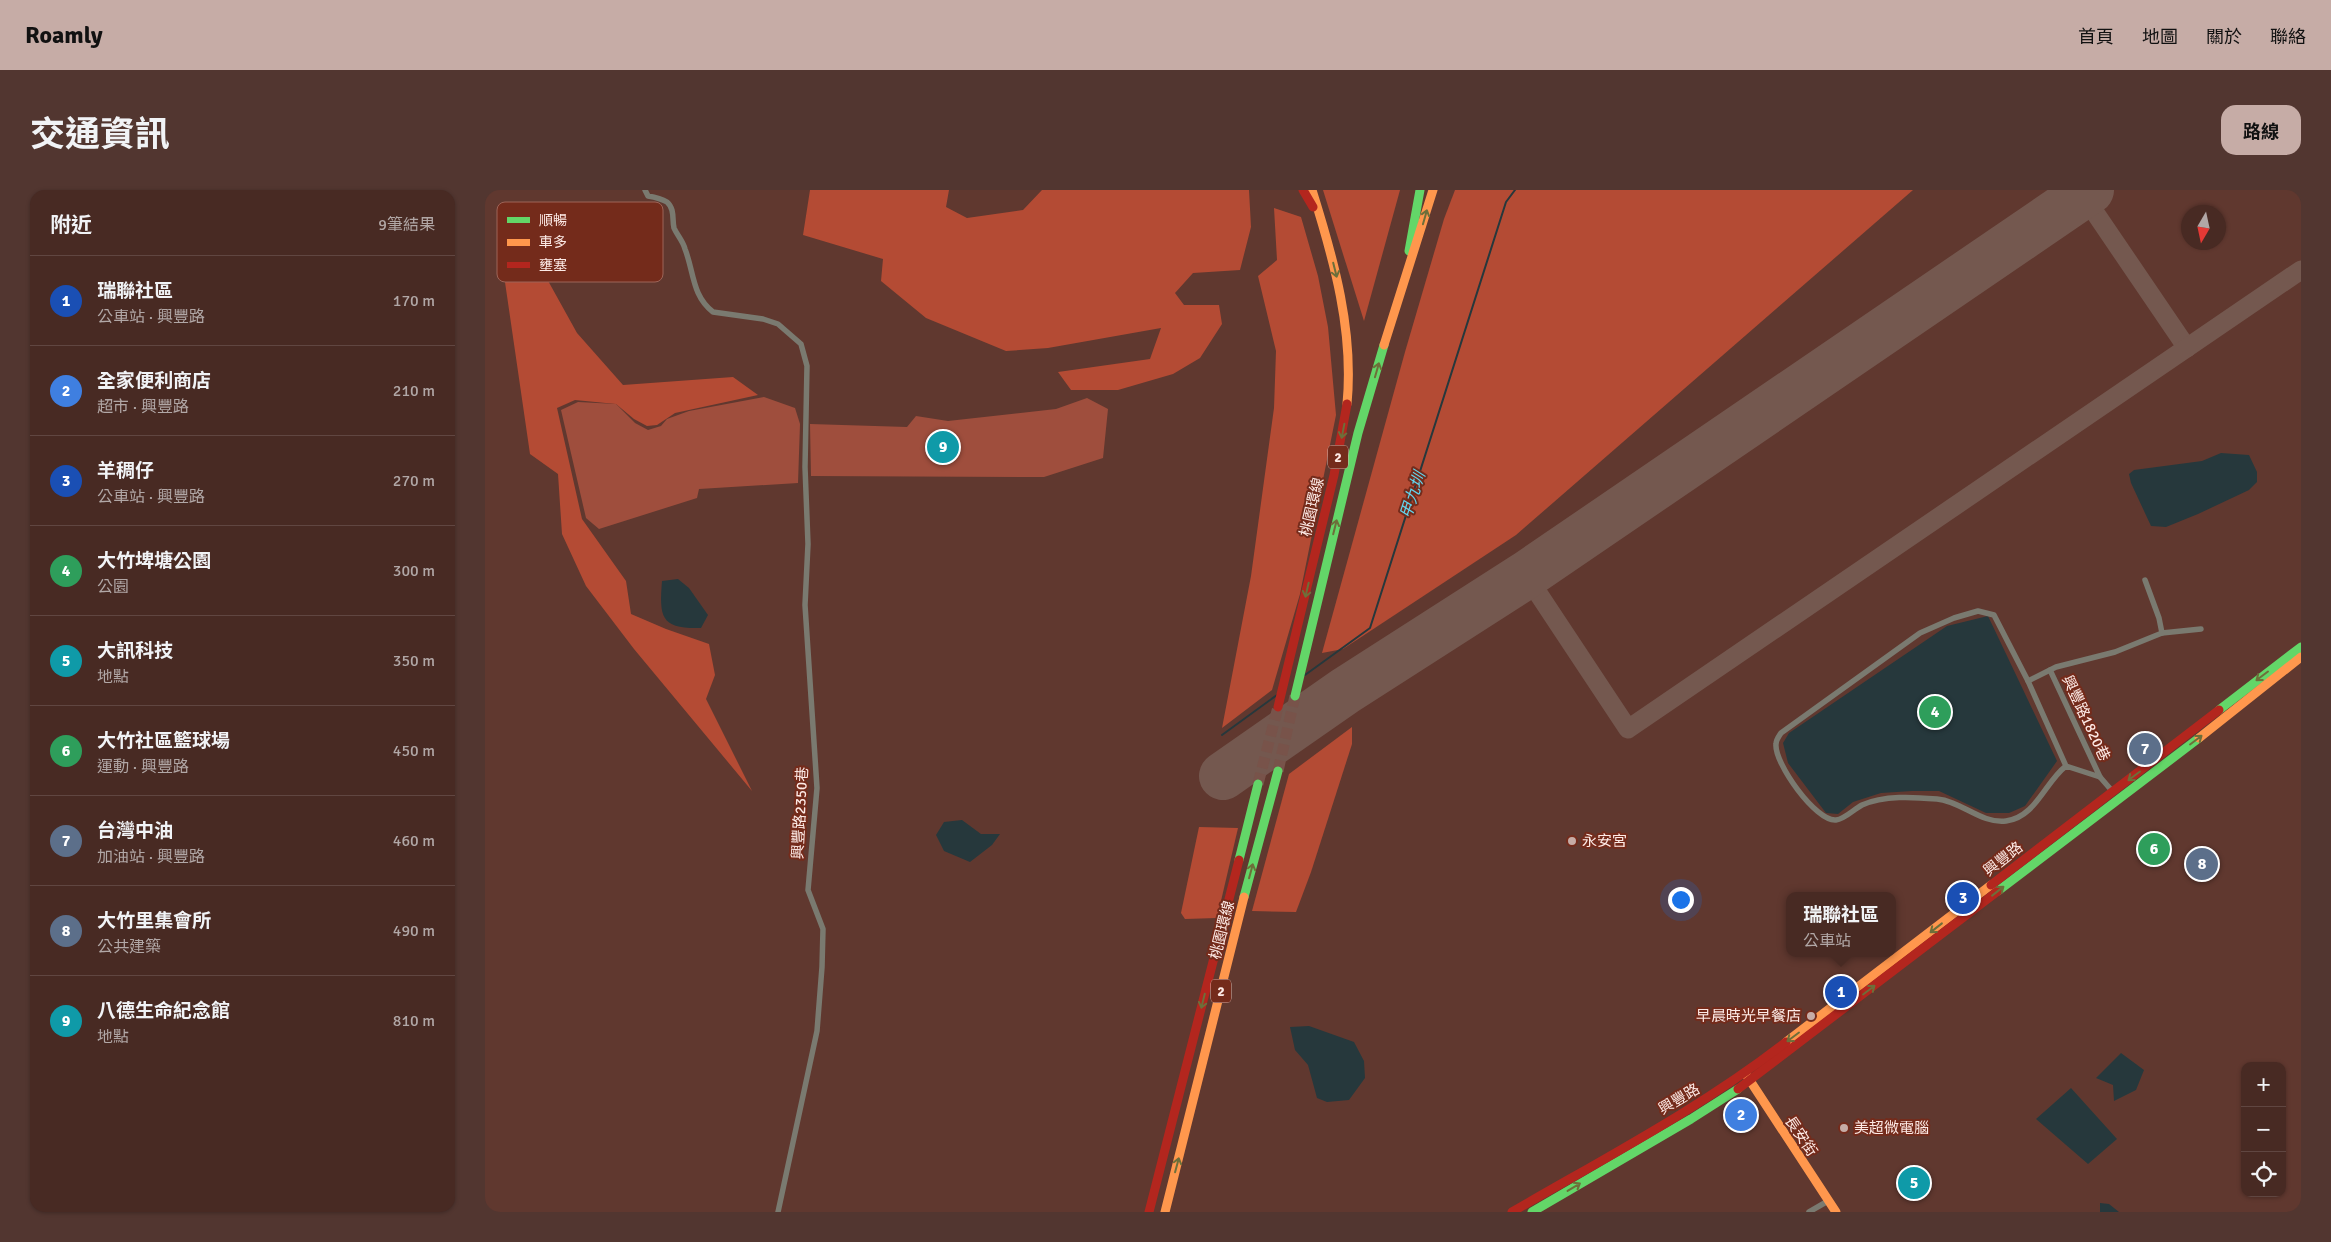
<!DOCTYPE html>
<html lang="zh-TW">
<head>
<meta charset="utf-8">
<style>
	body { margin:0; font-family:Signika,"Noto Sans TC",sans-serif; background:#523630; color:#f1f3f6 }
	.controls { position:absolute; right:15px; bottom:15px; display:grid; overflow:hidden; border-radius:10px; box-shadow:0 1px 4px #0004 }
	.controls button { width:45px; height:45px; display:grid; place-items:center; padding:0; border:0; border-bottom:1px solid #604641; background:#482a23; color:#f1f3f6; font:25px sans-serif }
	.compass { position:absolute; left:1696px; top:15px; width:45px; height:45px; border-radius:50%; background:#482a23; box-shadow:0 1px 4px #0004; rotate:189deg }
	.you { position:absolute; left:1195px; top:709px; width:18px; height:18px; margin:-12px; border:4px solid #fff; border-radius:50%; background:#1a73e8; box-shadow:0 0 0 8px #1a73e833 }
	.badge { display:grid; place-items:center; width:32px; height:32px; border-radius:50%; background:#c6aca6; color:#fff; font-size:16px; font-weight:700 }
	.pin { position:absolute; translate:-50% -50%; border:2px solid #fff; box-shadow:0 1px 5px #0006 }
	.popup { position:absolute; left:1301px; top:702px; width:110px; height:65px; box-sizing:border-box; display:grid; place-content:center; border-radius:10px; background:#482a23; filter:drop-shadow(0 1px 4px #0005); font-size:16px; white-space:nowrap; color:#b1a7a6 }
	.popup b { font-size:19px; color:#f1f3f6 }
	.popup::after { content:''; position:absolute; left:50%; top:100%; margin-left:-10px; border:10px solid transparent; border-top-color:#482a23 }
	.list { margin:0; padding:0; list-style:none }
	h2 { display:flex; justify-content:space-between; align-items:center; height:65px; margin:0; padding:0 20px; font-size:21px }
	h2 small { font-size:16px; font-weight:400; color:#b1a7a6 }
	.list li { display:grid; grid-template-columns:32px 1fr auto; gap:15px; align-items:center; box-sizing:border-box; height:90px; padding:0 20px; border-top:1px solid #604641 }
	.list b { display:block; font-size:19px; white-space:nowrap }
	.list p { margin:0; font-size:16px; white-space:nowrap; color:#b1a7a6 }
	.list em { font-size:16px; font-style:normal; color:#b1a7a6 }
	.icon { flex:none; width:28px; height:28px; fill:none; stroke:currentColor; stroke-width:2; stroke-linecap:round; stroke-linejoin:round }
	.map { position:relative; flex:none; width:1816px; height:1022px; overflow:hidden; border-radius:15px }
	header { display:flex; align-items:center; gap:30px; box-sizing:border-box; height:70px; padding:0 25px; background:#c6aca6; color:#111 }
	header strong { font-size:24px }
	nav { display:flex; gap:28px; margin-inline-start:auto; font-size:18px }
	.intro { display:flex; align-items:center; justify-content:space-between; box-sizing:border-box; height:120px; padding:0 30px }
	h1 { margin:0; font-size:35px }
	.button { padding:12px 22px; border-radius:15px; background:#c6aca6; color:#111; font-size:18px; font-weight:700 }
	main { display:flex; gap:30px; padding:0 30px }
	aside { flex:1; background:#482a23; border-radius:15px; box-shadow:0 1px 4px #0004 }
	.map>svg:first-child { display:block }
	.green { fill:#9f4e3d }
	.forest { fill:#b44b34 }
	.water { fill:#26383c }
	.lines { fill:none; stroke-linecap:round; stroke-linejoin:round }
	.stream { stroke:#26383c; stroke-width:2 }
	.taxiway { stroke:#74584f; stroke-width:19 }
	.runway { stroke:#74584f; stroke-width:48 }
	.highway-tunnel { stroke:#78534a; stroke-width:11; stroke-dasharray:11 5.5; stroke-linecap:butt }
	.street { stroke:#7a7a70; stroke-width:5.5 }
	.fast { stroke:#63d668; stroke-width:9 }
	.slow { stroke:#ff974d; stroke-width:9 }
	.jam { stroke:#b3261e; stroke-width:9 }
	.oneway { stroke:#6d6f3a }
	.poi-dot { fill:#c6aca6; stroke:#742b1b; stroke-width:2 }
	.labels { text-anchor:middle; stroke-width:4; stroke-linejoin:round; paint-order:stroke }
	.shield { fill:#742b1b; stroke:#d4b1a9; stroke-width:1 }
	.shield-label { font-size:14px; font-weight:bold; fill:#fdeae6 }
	.street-label { font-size:15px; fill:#fdeae6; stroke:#742b1b }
	.poi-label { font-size:15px; fill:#fdeae6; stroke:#742b1b; text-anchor:start }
	.water-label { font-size:16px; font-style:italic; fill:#62d6ef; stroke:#742b1b }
	.key { fill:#742b1b; stroke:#9d6458; stroke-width:1 }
	.key-label { font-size:14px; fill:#fdeae6 }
</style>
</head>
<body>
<header>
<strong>Roamly</strong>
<nav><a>首頁</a><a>地圖</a><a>關於</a><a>聯絡</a></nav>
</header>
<div class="intro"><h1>交通資訊</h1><a class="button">路線</a></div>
<main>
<aside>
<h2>附近<small>9筆結果</small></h2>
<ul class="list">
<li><span class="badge" style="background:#1a4fb4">1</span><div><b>瑞聯社區</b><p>公車站 · 興豐路</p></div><em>170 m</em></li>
<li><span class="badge" style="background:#3f7fe0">2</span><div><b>全家便利商店</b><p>超市 · 興豐路</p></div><em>210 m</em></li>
<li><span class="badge" style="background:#1a4fb4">3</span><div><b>羊稠仔</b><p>公車站 · 興豐路</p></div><em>270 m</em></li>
<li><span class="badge" style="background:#2e9e5b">4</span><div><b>大竹埤塘公園</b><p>公園</p></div><em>300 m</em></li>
<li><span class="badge" style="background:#0f9aa8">5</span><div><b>大訊科技</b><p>地點</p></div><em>350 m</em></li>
<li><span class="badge" style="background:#2e9e5b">6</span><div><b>大竹社區籃球場</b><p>運動 · 興豐路</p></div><em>450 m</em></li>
<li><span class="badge" style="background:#5c6f8a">7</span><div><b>台灣中油</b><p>加油站 · 興豐路</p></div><em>460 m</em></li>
<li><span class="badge" style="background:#5c6f8a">8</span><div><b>大竹里集會所</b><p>公共建築</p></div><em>490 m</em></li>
<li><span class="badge" style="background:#0f9aa8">9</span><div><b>八德生命紀念館</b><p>地點</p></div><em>810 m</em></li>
</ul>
</aside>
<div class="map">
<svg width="1816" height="1022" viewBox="0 0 1816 1022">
	<rect width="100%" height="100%" fill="#60382f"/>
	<!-- green -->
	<g class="green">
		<path d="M279 207 310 218 315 234 313 293 214 299 212 308 114 339 101 328 76 220 93 212 131 214 150 233 163 240 176 236 182 229 204 221Z"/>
		<path d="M602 208 623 219 618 268 559 287 326 286 325 234 422 237 431 226 463 231 571 219Z"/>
		<path d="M1666 644 1684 664 1672 674 1655 653Z"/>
	</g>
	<!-- forest -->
	<g class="forest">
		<path d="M325 0H464L461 17 482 28 538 20 557 0H764L766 37 755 80 708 83 690 103 699 115H734L737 134 715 168 688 184 633 200H586L573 182 665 169 676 138 563 158 521 161 441 128 396 91 398 69 318 45Z"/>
		<path d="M838 0H915L879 131Z"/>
		<path d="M970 0H1428L1031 345 858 459 837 463 920 162 959 29Z"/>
		<path d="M789 18 816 27 833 86 843 137 851 225 815 404 787 500 737 538 766 386 789 218 791 161 773 86 792 70Z"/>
		<path d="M31 33 92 143 138 195 248 187 273 205 190 223 172 235 162 236 149 229 131 214 90 210 72 218 97 329 141 391 146 424 181 439 224 454 230 485 221 509 267 601 149 459 101 396 77 344 73 284 45 264 13 44Z"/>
		<path d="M867 537V554L826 682 811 722 767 721 804 584Z"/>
		<path d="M714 637 753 638 732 728 700 729 696 723Z"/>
	</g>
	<!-- water -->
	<g class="water">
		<path d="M1736 263 1764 265 1772 282V292L1764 300 1713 324 1681 337 1666 336 1646 293 1644 284 1649 280 1717 271Z"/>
		<path d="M193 389 204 398 223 425 216 438C176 439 174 428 177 391Z"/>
		<path d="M1503 426 1572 571 1540 616 1524 623H1501L1454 601H1427L1396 603 1368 612 1353 624 1341 623 1303 573 1298 553 1304 543 1462 436Z"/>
		<path d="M477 630 496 644H515L507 655 485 672 459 661 451 645 459 632Z"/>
		<path d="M824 836 869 852 879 871 880 888 864 910 842 912 832 908 823 875 810 860 805 837Z"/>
		<path d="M1636 863 1659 880 1651 900 1629 911 1628 895 1611 888Z"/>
		<path d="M1586 898 1632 949 1603 974 1551 929Z"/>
		<path d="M1615 1013 1624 1014 1634 1022H1615Z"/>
	</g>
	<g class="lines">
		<!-- stream -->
		<g class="stream">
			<path d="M820 485 885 438 1021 12 1030 0"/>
			<path d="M737 545 792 505"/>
		</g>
		<!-- taxiway -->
		<g class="taxiway">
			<path d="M1598 5 1702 158"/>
			<path d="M1041 385 1143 539 1816 80"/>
		</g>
		<!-- runway -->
		<path class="runway" d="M738 586 860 501 1041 385 1605 0"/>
		<!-- highway-tunnel -->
		<g class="highway-tunnel">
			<path d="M793 581 810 506"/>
			<path d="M773 594 793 517"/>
		</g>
		<!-- street -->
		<g class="street">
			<path d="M160 0 163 6C169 7 177 9 182 12 190 19 187 30 189 38 192 45 198 51 200 59 209 82 207 106 228 122L278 129 293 134 316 154 322 176 320 277 323 354 320 415 332 598 323 700 338 739 337 777 332 841 293 1022"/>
			<path d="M1660 390 1674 428 1677 443"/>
			<path d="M1565 480 1615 587"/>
			<path d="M1543 491 1571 477 1630 462 1677 443 1716 439"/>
			<path d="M1581 576C1560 592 1551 627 1521 631 1496 634 1476 611 1452 609 1429 607 1399 605 1377 615 1369 619 1360 629 1351 630 1331 632 1289 573 1291 554 1291 550 1294 546 1296 543L1435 443 1469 428 1493 421 1509 425 1543 491 1581 576 1615 587 1628 602"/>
			<path d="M1324 1022 1343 1011"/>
		</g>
		<!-- fast -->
		<g class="fast">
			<path d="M924 61 935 0"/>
			<path d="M810 506 873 243 899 155"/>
			<path d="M1734 520 1816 457"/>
			<path d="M754 670 773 594"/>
			<path d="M1513 701 1714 548"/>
			<path d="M759 707 793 581"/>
			<path d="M1047 1022 1206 929 1253 899"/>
		</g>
		<!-- slow -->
		<g class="slow">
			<path d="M827 0C849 70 869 141 862 214"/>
			<path d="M899 155 948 0"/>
			<path d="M1714 548 1816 467"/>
			<path d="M1301 852 1506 695"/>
			<path d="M1262 886 1351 1022"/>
			<path d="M680 1022 759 707"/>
		</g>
		<!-- jam -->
		<g class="jam">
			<path d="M818 0 828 17"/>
			<path d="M793 517 849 285 862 214"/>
			<path d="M1506 695 1734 520"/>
			<path d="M1253 899 1513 701"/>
			<path d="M664 1022 754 670"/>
			<path d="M1027 1022C1120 968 1216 918 1301 852"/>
		</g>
	</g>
	<!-- one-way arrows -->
	<defs><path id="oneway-shaft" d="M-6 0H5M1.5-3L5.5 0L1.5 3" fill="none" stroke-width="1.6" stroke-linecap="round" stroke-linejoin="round" transform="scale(1.25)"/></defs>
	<g class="oneway">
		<use href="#oneway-shaft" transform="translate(940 27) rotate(-74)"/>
		<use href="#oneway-shaft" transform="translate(850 80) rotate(76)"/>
		<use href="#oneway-shaft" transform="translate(892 180) rotate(-74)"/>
		<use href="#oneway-shaft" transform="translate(858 241) rotate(101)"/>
		<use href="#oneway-shaft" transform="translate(850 337) rotate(-76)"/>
		<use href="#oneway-shaft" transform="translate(822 400) rotate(103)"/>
		<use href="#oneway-shaft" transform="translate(1777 486) rotate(143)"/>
		<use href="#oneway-shaft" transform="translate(1711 550) rotate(-37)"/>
		<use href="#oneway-shaft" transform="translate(1649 586) rotate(143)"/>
		<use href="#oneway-shaft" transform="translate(766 681) rotate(-75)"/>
		<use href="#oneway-shaft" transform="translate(1513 701) rotate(-38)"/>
		<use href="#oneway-shaft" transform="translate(1451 738) rotate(142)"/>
		<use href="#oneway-shaft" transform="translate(1384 800) rotate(-37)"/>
		<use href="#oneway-shaft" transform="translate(718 811) rotate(104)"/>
		<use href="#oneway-shaft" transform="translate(1308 847) rotate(143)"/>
		<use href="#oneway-shaft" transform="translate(692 975) rotate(-75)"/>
		<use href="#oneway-shaft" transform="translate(1089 997) rotate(-31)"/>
	</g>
	<!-- markers -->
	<g class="poi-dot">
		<circle cx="1087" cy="651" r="5"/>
		<circle cx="1326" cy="826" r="5"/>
		<circle cx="1359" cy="938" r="5"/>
	</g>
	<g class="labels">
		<!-- shield labels -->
		<g class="shield">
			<rect x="843" y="255.5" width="20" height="23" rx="4"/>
			<rect x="726" y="789.5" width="20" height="23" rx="4"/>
		</g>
		<g class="shield-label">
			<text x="853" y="272">2</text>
			<text x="736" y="806">2</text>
		</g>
		<!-- street labels -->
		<g class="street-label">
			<text transform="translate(827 317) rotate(-77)" y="5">桃園環線</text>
			<text transform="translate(1601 528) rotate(65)" y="5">興豐路1820巷</text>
			<text transform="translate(315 623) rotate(-87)" y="5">興豐路2350巷</text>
			<text transform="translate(1518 669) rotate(-38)" y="5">興豐路</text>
			<text transform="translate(737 740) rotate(-76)" y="5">桃園環線</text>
			<text transform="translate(1194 909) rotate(-31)" y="5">興豐路</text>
			<text transform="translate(1316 946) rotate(56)" y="5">長安街</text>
		</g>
		<!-- poi labels -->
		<g class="poi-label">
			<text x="1097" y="656">永安宮</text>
			<text x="1316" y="831" text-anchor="end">早晨時光早餐店</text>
			<text x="1369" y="943">美超微電腦</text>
		</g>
		<!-- water labels -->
		<g class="water-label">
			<text transform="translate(927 305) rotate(-72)" y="6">甲九圳</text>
		</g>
	</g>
	<!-- legend -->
	<rect x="12" y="12" width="166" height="80" rx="8" class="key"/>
	<rect x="22" y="27" width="23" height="6" fill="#63d668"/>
	<rect x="22" y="49" width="23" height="7" fill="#ff974d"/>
	<rect x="22" y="72" width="23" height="6" fill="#b3261e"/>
	<g class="key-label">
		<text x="54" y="35">順暢</text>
		<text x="54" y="57">車多</text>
		<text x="54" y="80">壅塞</text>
	</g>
</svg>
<div class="controls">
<button>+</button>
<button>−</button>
<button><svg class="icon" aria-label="locate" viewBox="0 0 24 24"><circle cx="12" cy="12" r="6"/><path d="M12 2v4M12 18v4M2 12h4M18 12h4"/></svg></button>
</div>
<svg class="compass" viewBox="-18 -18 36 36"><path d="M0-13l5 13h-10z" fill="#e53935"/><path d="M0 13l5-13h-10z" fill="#b1a7a6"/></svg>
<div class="you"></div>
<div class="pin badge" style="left:1356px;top:802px;background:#1a4fb4">1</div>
<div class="popup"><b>瑞聯社區</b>公車站</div>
<div class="pin badge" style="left:1256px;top:925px;background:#3f7fe0">2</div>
<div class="pin badge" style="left:1478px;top:708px;background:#1a4fb4">3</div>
<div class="pin badge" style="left:1450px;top:522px;background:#2e9e5b">4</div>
<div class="pin badge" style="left:1429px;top:993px;background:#0f9aa8">5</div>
<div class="pin badge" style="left:1669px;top:659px;background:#2e9e5b">6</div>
<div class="pin badge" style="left:1660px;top:559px;background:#5c6f8a">7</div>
<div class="pin badge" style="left:1717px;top:674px;background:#5c6f8a">8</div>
<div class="pin badge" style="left:458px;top:257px;background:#0f9aa8">9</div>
</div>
</main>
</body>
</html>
